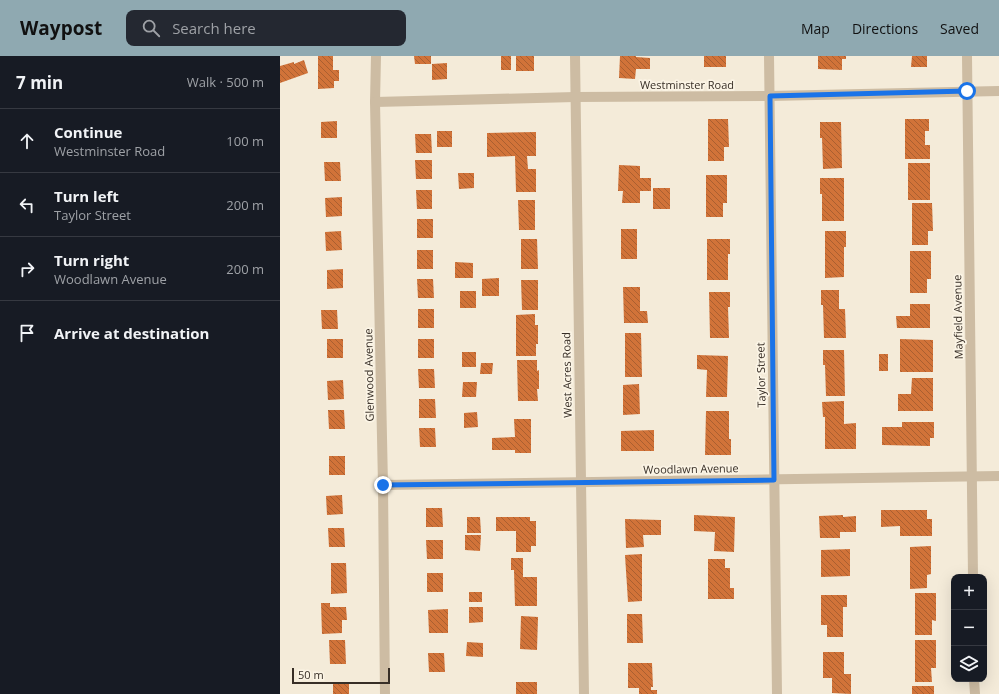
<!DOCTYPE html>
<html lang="en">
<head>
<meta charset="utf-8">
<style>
	body { margin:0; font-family:"Open Sans",sans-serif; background:#242831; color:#f1f3f6 }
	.controls { position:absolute; right:12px; bottom:12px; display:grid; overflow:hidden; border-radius:8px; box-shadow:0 4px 16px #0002 }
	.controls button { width:36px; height:36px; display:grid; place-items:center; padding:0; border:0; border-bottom:1px solid #363941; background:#171b24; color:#f1f3f6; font:20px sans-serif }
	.scale { position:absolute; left:12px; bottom:10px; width:98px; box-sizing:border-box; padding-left:4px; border:2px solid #372e26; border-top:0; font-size:11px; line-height:14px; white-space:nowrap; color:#372e26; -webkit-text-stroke:3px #fbf4e5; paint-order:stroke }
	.stop { position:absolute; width:12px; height:12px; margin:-9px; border:3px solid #1a73e8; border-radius:50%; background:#fff }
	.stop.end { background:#1a73e8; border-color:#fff; box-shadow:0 1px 4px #0008 }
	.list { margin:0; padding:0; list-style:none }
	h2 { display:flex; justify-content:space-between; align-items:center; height:52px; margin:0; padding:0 16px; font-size:17px }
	h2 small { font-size:13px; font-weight:400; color:#9ea1a6 }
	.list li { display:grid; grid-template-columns:26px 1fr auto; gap:12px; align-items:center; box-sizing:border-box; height:64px; padding:0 16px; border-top:1px solid #363941 }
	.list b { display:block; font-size:15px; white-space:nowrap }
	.list p { margin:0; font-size:13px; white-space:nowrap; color:#9ea1a6 }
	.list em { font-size:13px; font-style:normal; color:#9ea1a6 }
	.icon { flex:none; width:22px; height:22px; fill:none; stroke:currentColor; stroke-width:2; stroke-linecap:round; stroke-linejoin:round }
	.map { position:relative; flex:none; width:719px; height:638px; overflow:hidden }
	header { display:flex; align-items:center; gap:24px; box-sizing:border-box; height:56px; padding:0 20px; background:#8fa9b1; color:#111 }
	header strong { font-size:19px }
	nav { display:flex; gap:22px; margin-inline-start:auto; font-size:14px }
	.search { width:280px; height:36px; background:#242831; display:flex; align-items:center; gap:10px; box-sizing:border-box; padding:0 14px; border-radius:8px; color:#9ea1a6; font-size:15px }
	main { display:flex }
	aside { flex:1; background:#171b24 }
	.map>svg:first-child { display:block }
	.building { fill:url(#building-back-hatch) }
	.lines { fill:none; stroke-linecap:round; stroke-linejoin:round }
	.minor { stroke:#cdbca3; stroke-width:10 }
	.route { stroke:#1a73e8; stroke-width:5 }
	.labels { text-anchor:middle; stroke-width:3.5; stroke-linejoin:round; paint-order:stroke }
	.street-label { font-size:11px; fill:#372e26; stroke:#fbf4e5 }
</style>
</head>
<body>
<header>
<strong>Waypost</strong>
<div class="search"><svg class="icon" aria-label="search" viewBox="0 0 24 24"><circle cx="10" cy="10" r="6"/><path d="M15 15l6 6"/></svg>Search here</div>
<nav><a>Map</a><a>Directions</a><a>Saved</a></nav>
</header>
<main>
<aside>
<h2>7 min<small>Walk · 500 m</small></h2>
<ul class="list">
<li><svg class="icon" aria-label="ahead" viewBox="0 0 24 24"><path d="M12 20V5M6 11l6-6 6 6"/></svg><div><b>Continue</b><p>Westminster Road</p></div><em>100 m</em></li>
<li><svg class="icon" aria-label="left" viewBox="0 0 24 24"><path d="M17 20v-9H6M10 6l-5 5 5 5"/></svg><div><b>Turn left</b><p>Taylor Street</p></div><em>200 m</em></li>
<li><svg class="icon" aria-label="right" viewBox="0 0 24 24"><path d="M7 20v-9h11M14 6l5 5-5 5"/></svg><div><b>Turn right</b><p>Woodlawn Avenue</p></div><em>200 m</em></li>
<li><svg class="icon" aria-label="arrive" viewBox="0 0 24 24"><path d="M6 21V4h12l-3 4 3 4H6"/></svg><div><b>Arrive at destination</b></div></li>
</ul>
</aside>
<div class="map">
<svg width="719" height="638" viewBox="0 0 719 638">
	<defs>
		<pattern id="building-back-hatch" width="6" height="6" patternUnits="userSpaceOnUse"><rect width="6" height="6" fill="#d17339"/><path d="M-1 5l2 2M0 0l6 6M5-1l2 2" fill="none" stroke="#aa5f30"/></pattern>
	</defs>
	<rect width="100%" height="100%" fill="#f4ebd9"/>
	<!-- building -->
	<g class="building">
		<path d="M38 0H53V14H59V25H54V32L38 33Z"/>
		<path d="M134 0H151V8H135Z"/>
		<rect x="221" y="0" width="10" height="14"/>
		<rect x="236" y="0" width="18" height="15"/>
		<path d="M340 0H356V1L370 2V13H356L355 23 339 22Z"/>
		<rect x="424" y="0" width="22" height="11"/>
		<path d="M538 0H566V3H562V14L538 13Z"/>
		<path d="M632 0H647V11H631Z"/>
		<path d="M24 4 28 17 0 27V10L14 6V8Z"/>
		<path d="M167 7V23L152 24V8Z"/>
		<path d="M428 63H448L449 91H444V105H428Z"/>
		<path d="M625 63H649V75H645V89H650V103H625Z"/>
		<path d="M57 65V82H41V66Z"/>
		<path d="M540 66H561L562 112 543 113 542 82H540Z"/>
		<rect x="157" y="75" width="15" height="16"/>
		<path d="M256 76V100H247L248 113H256V136H236L235 100 207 101V77Z"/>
		<path d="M135 78H151L152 97H136Z"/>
		<path d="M135 104H152V123H136Z"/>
		<path d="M44 106H60L61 125H45Z"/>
		<rect x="628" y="107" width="22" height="37"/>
		<path d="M339 109 360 110V122H371V135H360V147H342L343 135H338Z"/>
		<path d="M178 117H194V132L179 133Z"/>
		<path d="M426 119H447V147H443V161H426Z"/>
		<path d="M540 122H564V165H542V138H540Z"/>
		<rect x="373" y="132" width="17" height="21"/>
		<path d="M136 134H152V153H137Z"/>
		<path d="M62 141V160L46 161 45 142Z"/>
		<path d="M238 144H255V174H239Z"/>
		<path d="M632 147H652L653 175H648V189H632Z"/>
		<rect x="137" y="163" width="16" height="19"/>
		<rect x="341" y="173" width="16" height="30"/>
		<path d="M61 175 62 194 46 195 45 176Z"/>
		<path d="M545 175H566V191H564V221L545 222Z"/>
		<path d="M241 183H257L258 213H241Z"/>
		<path d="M427 183H450V198H448V224H427Z"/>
		<rect x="137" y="194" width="16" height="19"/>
		<path d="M630 195H651V223H647V237H630Z"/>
		<path d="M175 206 193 207V222H175Z"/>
		<path d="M63 213V232L47 233V214Z"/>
		<path d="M219 222V240H202V223Z"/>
		<path d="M137 223H153L154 242H138Z"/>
		<path d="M241 224H258V254H242Z"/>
		<path d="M343 231H360V255H367L368 267H344Z"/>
		<path d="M541 234H559V253H565L566 282H544L543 249H541Z"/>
		<rect x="180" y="235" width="16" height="17"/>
		<path d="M429 236H450V251H448L449 282H430Z"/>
		<path d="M630 248H650V272H617L616 260H630Z"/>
		<rect x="138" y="253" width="16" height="19"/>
		<path d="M41 254H57L58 273H42Z"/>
		<path d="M255 258V269H258V288H256V300H236V259Z"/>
		<path d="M345 277H361L362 321H345Z"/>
		<rect x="47" y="283" width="16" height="19"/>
		<rect x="138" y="283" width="16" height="19"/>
		<path d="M620 283 653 284V316H620Z"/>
		<path d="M543 294H564L565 340H546L545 309H543Z"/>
		<rect x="182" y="296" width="14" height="15"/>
		<rect x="599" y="298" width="9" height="17"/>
		<path d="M417 299 448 300 447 341H426L427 314 417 313Z"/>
		<path d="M237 304H257V315L259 314V333H257L258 345H238Z"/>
		<path d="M201 307H213L212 318H200Z"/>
		<path d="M138 313H154L155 332H139Z"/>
		<path d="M632 322H653V355H618V338H631Z"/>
		<path d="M63 324 64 343 48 344 47 325Z"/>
		<path d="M183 326H197L196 341H182Z"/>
		<path d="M359 328 360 358 343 359V329Z"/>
		<path d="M139 343H155L156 362H139Z"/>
		<path d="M564 345V368L576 367V393H545V361H543L542 346Z"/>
		<path d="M48 354H64L65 373H49Z"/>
		<path d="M426 355H449V383H451V399H425Z"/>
		<path d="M197 356 198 371 184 372V357Z"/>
		<path d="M234 363H251V397H235V394H212V382L235 381Z"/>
		<path d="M622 366H654V382H650V390L602 389V371H622Z"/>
		<path d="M139 372H155L156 391H140Z"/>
		<path d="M374 374V395H341V375Z"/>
		<rect x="49" y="400" width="16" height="19"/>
		<path d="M62 439 63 458 47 459 46 440Z"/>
		<path d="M146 452H162L163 471H146Z"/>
		<path d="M601 454H647V463H652V480H620V470L601 471Z"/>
		<path d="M414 459 455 461 454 496 434 495 435 476 414 475Z"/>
		<path d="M563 459V461L576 460V476H560V482H540L539 460Z"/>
		<path d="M187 461H200L201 477H187Z"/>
		<path d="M216 461H250V465H256V490H251V496H236V475H216Z"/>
		<path d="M345 463 381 464V479H363L364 491 346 492Z"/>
		<path d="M48 472H64L65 491H49Z"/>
		<path d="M185 479H201L200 495 185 494Z"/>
		<path d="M146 484H163V503H147Z"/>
		<path d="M651 490V518L647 519V532L630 533V491Z"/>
		<path d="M570 493V520L541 521V494Z"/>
		<path d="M362 498V545L348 546 345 499Z"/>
		<path d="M231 502H243V521H257V550H235L234 514H231Z"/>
		<path d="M428 503H445V512H450V532H454V543H428Z"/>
		<path d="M51 507H66L67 537 51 538Z"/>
		<rect x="147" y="517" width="16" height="19"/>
		<rect x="189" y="536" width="13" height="10"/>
		<path d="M635 537H656V565L652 564V579H635Z"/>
		<path d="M541 539H567V551H563V581H547V569H541Z"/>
		<path d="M41 547H50V551H66L67 564H62V577L42 578Z"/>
		<path d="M189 551H203V566L189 567Z"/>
		<path d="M168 553V577H149L148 554Z"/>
		<path d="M347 558H362L363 587H347Z"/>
		<path d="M241 560 258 561 257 594 240 593Z"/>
		<path d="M49 584H65L66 608H50Z"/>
		<path d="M635 584H656V612H651L652 626H635Z"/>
		<path d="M187 586 203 587V601L186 600Z"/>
		<path d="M543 596H564V618H571V638L552 637V622H543Z"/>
		<path d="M148 597H164L165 616H149Z"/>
		<path d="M348 607H372L373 631H371V634H377V638H359V632H348Z"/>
		<rect x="53" y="626" width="16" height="12"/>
		<rect x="236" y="626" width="21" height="12"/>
		<rect x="632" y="630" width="22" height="8"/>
	</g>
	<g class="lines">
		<!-- minor -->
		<g class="minor">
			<path d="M96 0 95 46 103 429 105 638"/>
			<path d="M295 0 304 638"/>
			<path d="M489 0 497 638"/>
			<path d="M687 0 693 521"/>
			<path d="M95 46 295 41 490 40 719 35"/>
			<path d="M103 429 719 420"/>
			<path d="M694 623 695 638"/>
		</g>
	</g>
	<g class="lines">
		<!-- route -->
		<path class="route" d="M103 429 494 424 490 40 687 35"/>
	</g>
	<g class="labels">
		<!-- street labels -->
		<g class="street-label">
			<text x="407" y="33">Westminster Road</text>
			<text transform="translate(678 261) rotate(-91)" y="4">Mayfield Avenue</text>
			<text transform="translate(89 319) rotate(-91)" y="4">Glenwood Avenue</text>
			<text transform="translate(287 319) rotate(-91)" y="4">West Acres Road</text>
			<text transform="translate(481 319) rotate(-91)" y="4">Taylor Street</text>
			<text transform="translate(411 413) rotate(-1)" y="4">Woodlawn Avenue</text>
		</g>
	</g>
</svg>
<div class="controls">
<button>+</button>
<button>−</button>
<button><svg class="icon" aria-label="layers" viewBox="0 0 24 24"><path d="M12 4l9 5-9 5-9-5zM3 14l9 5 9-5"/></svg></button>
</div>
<div class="scale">50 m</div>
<div class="stop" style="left:687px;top:35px"></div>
<div class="stop end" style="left:103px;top:429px"></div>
</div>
</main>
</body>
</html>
